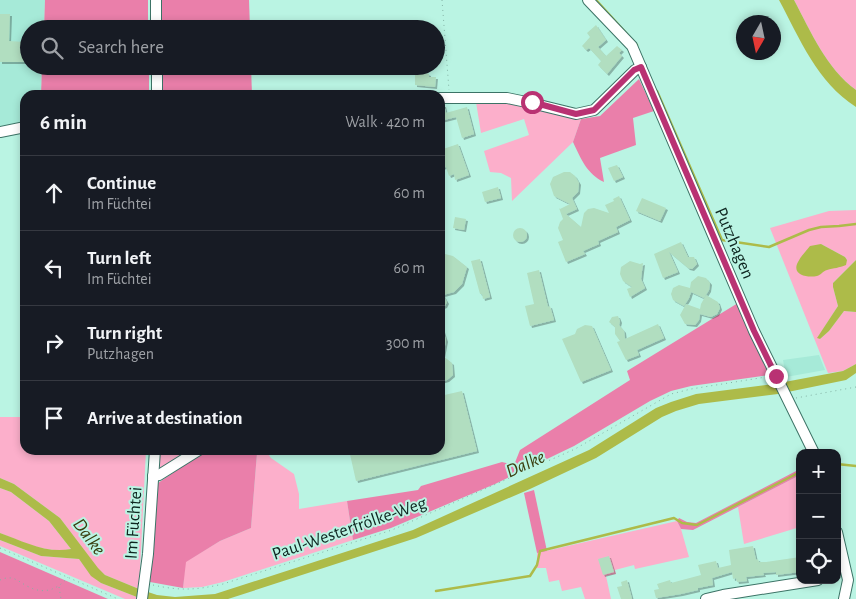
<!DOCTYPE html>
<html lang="en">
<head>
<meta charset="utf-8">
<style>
	body { margin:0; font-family:"Alegreya Sans",sans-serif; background:#242831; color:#f1f3f6 }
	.controls { position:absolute; right:15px; bottom:15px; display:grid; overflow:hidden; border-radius:10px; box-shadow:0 2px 8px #0003 }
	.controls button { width:45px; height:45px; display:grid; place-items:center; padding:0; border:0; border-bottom:1px solid #363941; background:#171b24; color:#f1f3f6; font:25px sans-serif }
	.compass { position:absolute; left:736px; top:15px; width:45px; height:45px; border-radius:50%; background:#171b24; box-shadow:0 2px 8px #0003; rotate:189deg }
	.stop { position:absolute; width:15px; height:15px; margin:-11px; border:4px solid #b93273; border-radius:50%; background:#fff }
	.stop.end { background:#b93273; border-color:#fff; box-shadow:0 1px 5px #0008 }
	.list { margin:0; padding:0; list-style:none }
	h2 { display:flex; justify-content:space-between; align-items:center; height:65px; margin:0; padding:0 20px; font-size:21px }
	h2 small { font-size:16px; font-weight:400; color:#9ea1a6 }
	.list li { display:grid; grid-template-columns:32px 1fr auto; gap:15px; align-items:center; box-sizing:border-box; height:75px; padding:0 20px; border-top:1px solid #363941 }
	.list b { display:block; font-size:19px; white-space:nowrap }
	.list p { margin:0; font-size:16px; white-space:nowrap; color:#9ea1a6 }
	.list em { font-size:16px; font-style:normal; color:#9ea1a6 }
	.icon { flex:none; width:28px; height:28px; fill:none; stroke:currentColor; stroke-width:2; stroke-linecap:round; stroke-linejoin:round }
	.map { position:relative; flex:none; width:856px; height:599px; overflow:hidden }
	.search { position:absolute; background:#171b24; box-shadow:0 2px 8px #0003; left:20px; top:20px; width:425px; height:55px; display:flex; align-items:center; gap:12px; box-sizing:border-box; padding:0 18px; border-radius:28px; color:#9ea1a6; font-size:19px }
	.panel { position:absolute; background:#171b24; box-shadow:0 2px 8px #0003; left:20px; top:90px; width:425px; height:365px; border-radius:15px }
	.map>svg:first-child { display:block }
	.built { fill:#a6ead8 }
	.green { fill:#fcafcb; fill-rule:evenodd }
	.forest { fill:#ea7faa }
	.water { fill:#adbb49 }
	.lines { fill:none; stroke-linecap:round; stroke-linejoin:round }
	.stream { stroke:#adbb49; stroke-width:2.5 }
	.building { fill:#b1dec0; filter:url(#shadow) }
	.minor-casing { stroke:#3c7366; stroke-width:12 }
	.path { stroke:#84b3a5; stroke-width:1; stroke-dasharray:1 4; stroke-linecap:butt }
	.minor { stroke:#fff; stroke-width:10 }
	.route { stroke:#b93273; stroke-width:6 }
	.labels { text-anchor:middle; stroke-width:4; stroke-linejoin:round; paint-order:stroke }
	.street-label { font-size:18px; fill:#0e2620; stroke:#baf4e3 }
	.water-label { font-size:19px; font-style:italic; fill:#393e0f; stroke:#baf4e3 }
</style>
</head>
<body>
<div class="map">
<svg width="856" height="599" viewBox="0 0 856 599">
	<defs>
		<filter id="shadow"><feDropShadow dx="2" dy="2" stdDeviation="0" flood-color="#0004"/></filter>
	</defs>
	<rect width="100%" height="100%" fill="#baf4e3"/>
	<!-- built -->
	<g class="built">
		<path d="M0 0H45L44 29H29V66H42L41 95H25V121L0 126Z"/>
		<path d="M819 355 825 370 786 377 783 360Z"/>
	</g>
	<!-- green -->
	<g class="green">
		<path d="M794 0H856V90C826 68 811 32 794 0Z"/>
		<path d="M507 101 531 105 581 119 573 142 512 201 511 178 501 173 490 172 484 151 529 135 524 119 481 133 476 102Z"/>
		<path d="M856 210V260L833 283V287L838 306 818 337 820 339 829 331 844 311 856 312V364L843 371 828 373 770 228 829 211ZM821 244 845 257 847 260 825 270Z"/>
		<path d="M0 417H25V450H146L139 589 105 575 98 569 60 518 14 484 0 478Z"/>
		<path d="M160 450H194L159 469Z"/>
		<path d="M261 450H265L271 458 294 474 299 494V509L347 501 353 540 223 582 202 587 183 588 185 562 220 541 251 528 257 453Z"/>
		<path d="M800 475V527L744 544 738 507Z"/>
		<path d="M0 488 11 492 49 521 71 549C46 554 23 542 0 533Z"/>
		<path d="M677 521 681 529 689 557 635 569 634 565 615 570 616 574 606 576 611 599H585L581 587 562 591 559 580 549 582 546 568H537V553Z"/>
		<path d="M0 540 41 556 79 559 91 575 101 583 137 597V599H125L0 546Z"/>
	</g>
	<!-- forest -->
	<g class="forest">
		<path d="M45 0H148V29H44Z"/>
		<path d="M161 0H249L250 29H162Z"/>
		<path d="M42 66H149V93L147 95H41Z"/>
		<path d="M162 66H251L252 95H162Z"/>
		<path d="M639 79 654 111 633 118 636 145 600 158 604 182C587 174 581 159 573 142L581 119 600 116Z"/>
		<path d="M738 303 769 375 691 386 671 391 650 401 574 446 495 484 391 528 353 540 347 501 418 490 421 486 502 462 514 465 520 450 630 380 627 371Z"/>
		<path d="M207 450 257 453 251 528 220 541 186 562 183 588 150 582 153 555 158 483Z"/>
		<path d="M800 469V475L693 530 681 529 677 521 679 518 687 522 696 523Z"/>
		<path d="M534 490 547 551 537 553 524 493Z"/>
		<path d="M0 552 108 599H0Z"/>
	</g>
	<!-- water -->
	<g class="water">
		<path d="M779 0H794C811 32 826 68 856 90V107C817 82 800 39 779 0Z"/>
		<path d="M821 244 845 257 847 260 846 265C839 268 834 268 827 270 823 271 821 275 817 276 807 278 791 275 798 262 801 256 806 251 810 246Z"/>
		<path d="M856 260V312L844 311 829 331 820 339 817 338 838 306 833 287V283Z"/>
		<path d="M856 364V373L846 380 778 394 699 404 676 411 662 417 596 458 530 489 416 538 228 599H142L101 583 91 576 79 559 41 556 0 540V533C23 541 46 554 71 549L49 521 11 492 0 488V478L14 484 60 518 98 568 105 575 139 589 157 595 175 597 215 594 413 530 589 450 656 408 671 402 696 394 774 384 843 371Z"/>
	</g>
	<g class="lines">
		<!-- stream -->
		<g class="stream">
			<path d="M596 0 637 45"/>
			<path d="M657 91 722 240 769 247 809 230 821 227 839 226 856 224"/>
			<path d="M837 464 856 466"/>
			<path d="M436 591 530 576 537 565 540 551 674 518 682 523 697 525 800 472"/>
		</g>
	</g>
	<!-- building -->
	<g class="building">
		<path d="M0 14H10L9 41 25 42V45H29V62H0Z"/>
		<path d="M596 25 606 40 598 47 606 56 617 46 622 50 619 53 622 56 607 74 598 65 601 61 589 48 586 50 582 46 590 37 587 33Z"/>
		<path d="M422 72 429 74V77H436L435 87 415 85V74H421Z"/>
		<path d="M440 105H444L446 113 467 107 474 134 462 138 456 117 440 121Z"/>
		<path d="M458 144 469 175 455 180 454 174 449 176 446 167 440 168V150Z"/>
		<path d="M617 165 623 177 614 181 608 168Z"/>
		<path d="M564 172H570L575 176 579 183 578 192 572 198 577 209 566 214 581 227 584 213 588 209 594 208 609 213 605 205 614 201 613 199 619 196 630 220 616 227 618 232 598 241 599 244 583 251 585 254 566 262 558 242 563 240 558 228 560 222 563 219 559 208 560 209 570 204 554 196 550 184 553 177Z"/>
		<path d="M498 187 501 198 485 202 482 192Z"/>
		<path d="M642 198 666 208 660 221 636 211Z"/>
		<path d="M455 217 466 219 464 230 453 228Z"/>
		<circle cx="520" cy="235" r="7"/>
		<path d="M681 242 688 257H694L697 264 692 269 688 268 669 252 678 272 663 278 654 254Z"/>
		<path d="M445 254 453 256 467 267 462 284 454 292 443 295 447 302 445 306 440 308V255Z"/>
		<path d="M480 259 490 297 483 299 482 294H480L471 261Z"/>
		<path d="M630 261 640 264 643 263 641 279 645 288 630 297 627 289 632 287 623 281 620 274 621 267Z"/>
		<path d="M539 270 548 307 550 306 554 320 530 326 525 306 534 304 527 273Z"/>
		<path d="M698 276 706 278 710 283 709 290 704 298 691 292 689 298 684 306 673 300 671 294 673 288 679 285 690 288 691 282Z"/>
		<path d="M706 295 718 302 720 308 717 314 711 317 700 314 699 320 695 325 685 324 680 315 686 304 700 309 701 304Z"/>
		<path d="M618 316 620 321 619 325 624 331 625 339 658 324 664 338 637 350 639 355 626 360 617 342 620 341 615 334V327L609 322 612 317Z"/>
		<path d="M440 324H441L446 340 443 356 452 363 453 375 447 380 440 382Z"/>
		<path d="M585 325 592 326 611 370 581 382 562 339 575 334 577 329Z"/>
		<path d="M462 391 477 451 356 481 349 450H440V396Z"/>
		<path d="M753 546 756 560 758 559 759 562H766L800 557V572L776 575V572L763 573 764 575 746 577 747 581 737 582 736 578 733 579 732 572 712 578 713 585 698 588V590L681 594 656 598 654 590 659 589 657 584 670 580 671 583 701 575 698 565 716 561 718 568 731 565 729 550Z"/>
		<path d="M609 556 614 572 603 575 598 559Z"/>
		<path d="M627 580 632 599H621L617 587 622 586 621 582Z"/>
	</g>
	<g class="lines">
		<defs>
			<g id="minor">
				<path d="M156 0V29"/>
				<path d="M588 0 632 46 754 331 814 453"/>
				<path d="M157 66V95"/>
				<path d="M440 98H507L531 103 576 114 594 110 635 70 641 67"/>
				<path d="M0 132 25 127"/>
				<path d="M153 476 159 475 199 450"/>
				<path d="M837 532 848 580 844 599"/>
				<path d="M142 599 148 554 155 450"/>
				<path d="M706 599 723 595 818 580"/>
			</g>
		</defs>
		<!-- minor casing -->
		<use href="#minor" class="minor-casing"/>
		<!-- path -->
		<g class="path">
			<path d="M442 0 449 90"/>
			<path d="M796 398 856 387"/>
			<path d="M0 548 118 599"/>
			<path d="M0 580C14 574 18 582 29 587 45 595 58 589 68 577"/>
			<path d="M153 585C180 591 197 590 223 584L392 530 575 449 671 394 691 389 766 377"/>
			<path d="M59 587 61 599"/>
		</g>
		<!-- minor -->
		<use href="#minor" class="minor"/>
	</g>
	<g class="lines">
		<!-- route -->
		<path class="route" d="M532 102 576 114 594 110 634 70 641 67 754 331 776 376"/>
	</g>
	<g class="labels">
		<!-- street labels -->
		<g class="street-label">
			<text transform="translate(735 243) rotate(67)" y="6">Putzhagen</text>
			<text transform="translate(133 523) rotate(-86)" y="6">Im Füchtei</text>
			<text transform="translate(349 528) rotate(-19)" y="6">Paul-Westerfrölke-Weg</text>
		</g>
		<!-- water labels -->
		<g class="water-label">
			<text transform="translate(525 463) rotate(-24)" y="7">Dalke</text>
			<text transform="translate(90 536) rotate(53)" y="7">Dalke</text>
		</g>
	</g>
</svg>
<div class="controls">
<button>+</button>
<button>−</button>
<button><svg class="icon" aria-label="locate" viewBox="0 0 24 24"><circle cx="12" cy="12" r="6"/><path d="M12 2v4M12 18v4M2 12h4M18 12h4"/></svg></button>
</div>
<svg class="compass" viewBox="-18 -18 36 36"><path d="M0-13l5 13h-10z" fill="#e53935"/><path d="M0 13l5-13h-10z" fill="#9ea1a6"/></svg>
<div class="stop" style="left:532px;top:102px"></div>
<div class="stop end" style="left:776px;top:376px"></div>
<div class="search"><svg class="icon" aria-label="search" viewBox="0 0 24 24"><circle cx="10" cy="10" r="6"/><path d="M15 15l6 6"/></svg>Search here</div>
<section class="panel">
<h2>6 min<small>Walk · 420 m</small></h2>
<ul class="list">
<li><svg class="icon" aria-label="ahead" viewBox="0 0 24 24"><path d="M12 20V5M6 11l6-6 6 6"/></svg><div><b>Continue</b><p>Im Füchtei</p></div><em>60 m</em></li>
<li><svg class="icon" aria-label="left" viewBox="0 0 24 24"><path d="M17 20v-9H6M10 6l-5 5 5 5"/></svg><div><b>Turn left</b><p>Im Füchtei</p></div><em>60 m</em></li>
<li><svg class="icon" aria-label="right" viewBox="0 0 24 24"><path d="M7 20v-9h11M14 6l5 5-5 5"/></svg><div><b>Turn right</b><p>Putzhagen</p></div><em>300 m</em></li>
<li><svg class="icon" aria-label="arrive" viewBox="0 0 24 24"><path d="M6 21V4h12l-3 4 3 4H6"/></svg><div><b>Arrive at destination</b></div></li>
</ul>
</section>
</div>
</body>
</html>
